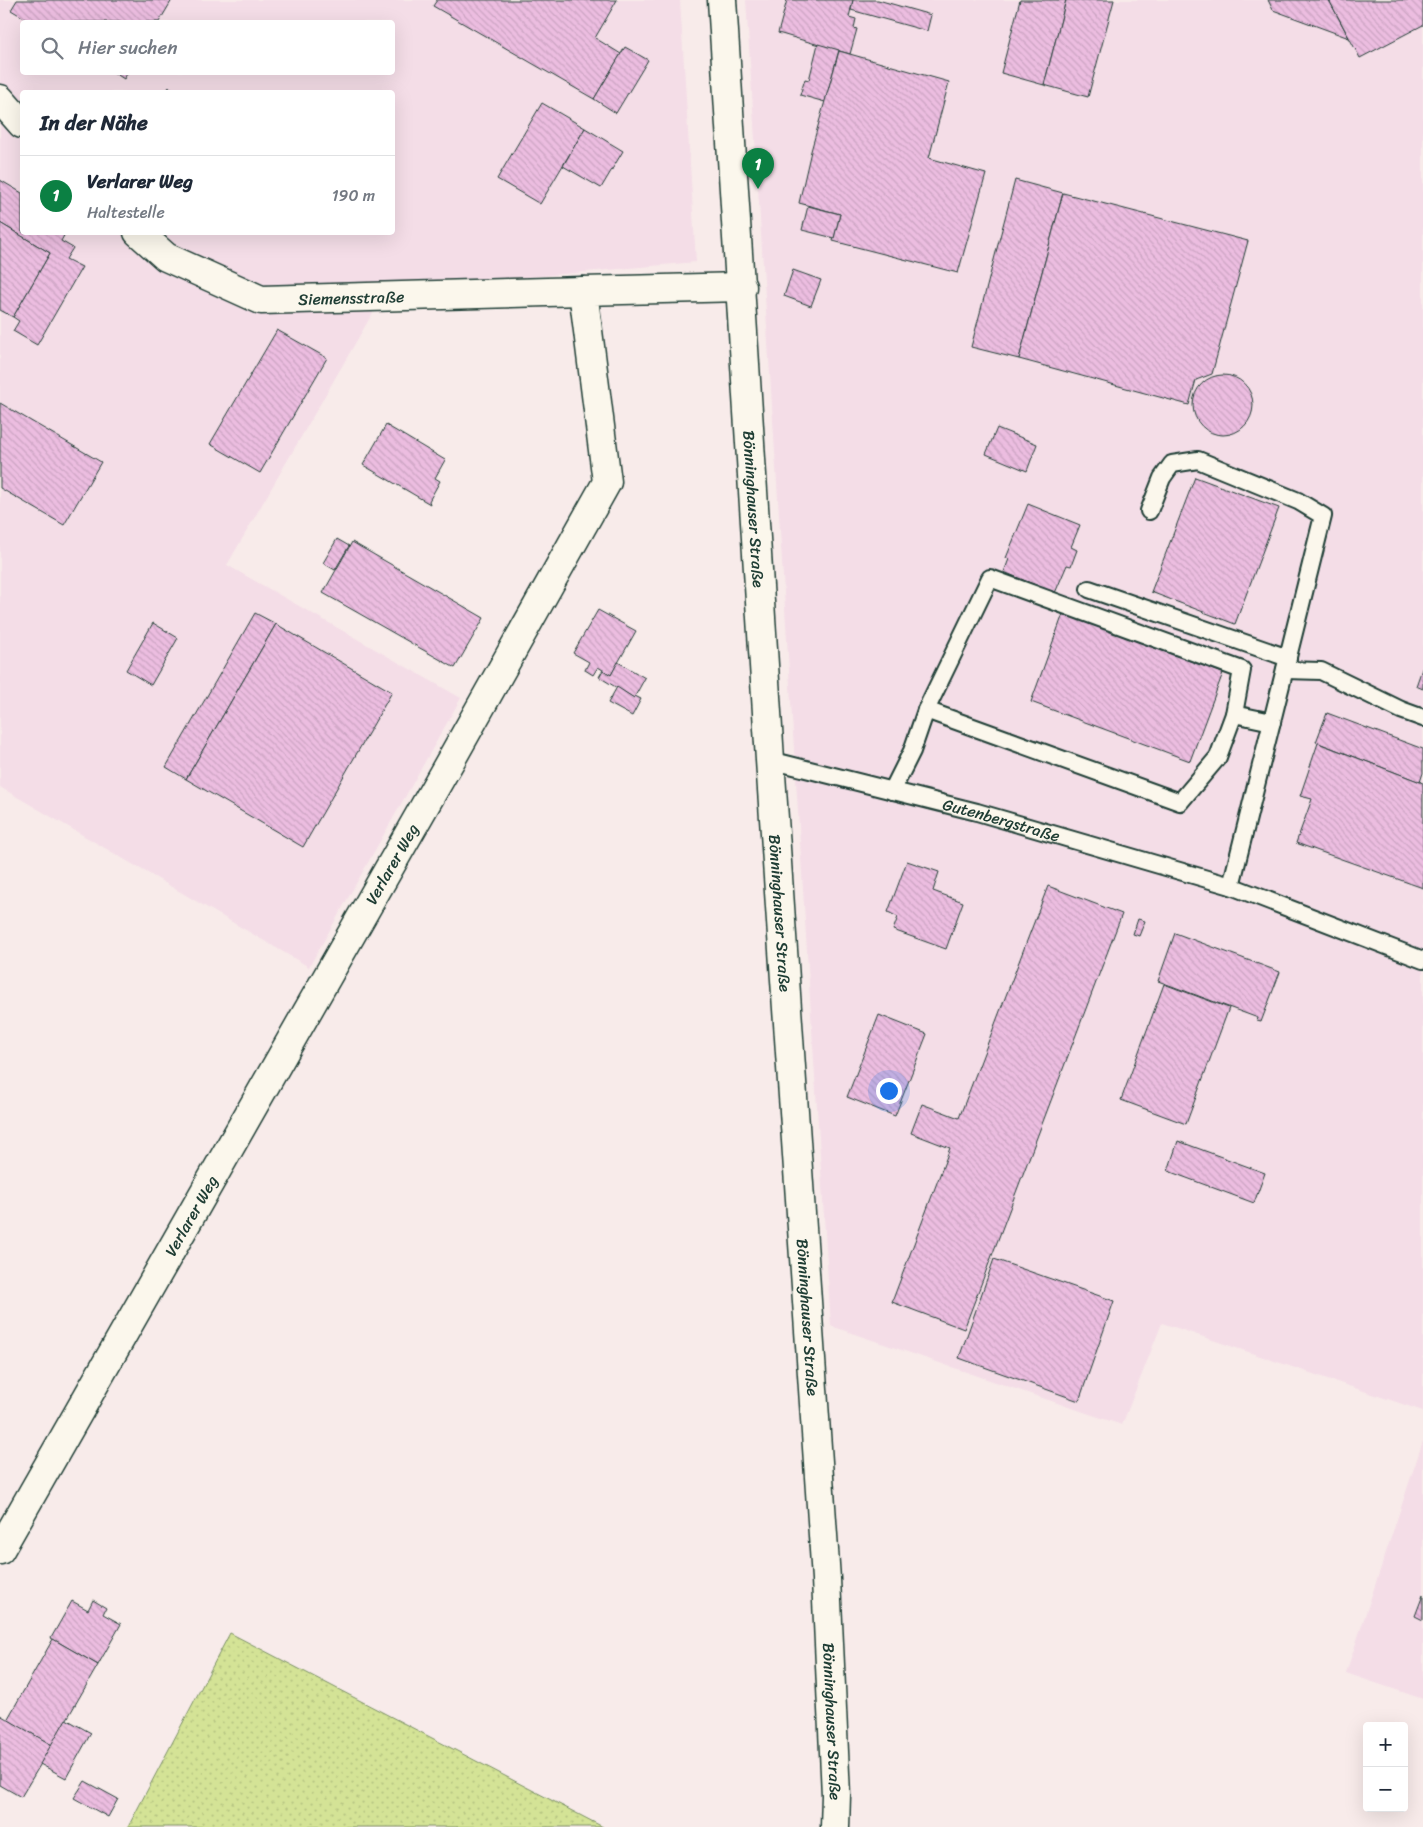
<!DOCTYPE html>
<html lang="de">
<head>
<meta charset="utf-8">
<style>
	body { margin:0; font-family:Sriracha,sans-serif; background:#f2f2f3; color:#1f2937 }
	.controls { position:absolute; right:15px; bottom:15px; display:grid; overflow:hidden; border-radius:5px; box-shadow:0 5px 20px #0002 }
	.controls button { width:45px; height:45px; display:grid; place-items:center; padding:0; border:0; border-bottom:1px solid #e0e1e3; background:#fff; color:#1f2937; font:25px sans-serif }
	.you { position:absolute; left:888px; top:1090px; width:18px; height:18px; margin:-12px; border:4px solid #fff; border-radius:50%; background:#1a73e8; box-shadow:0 0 0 8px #1a73e833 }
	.badge { display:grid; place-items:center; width:32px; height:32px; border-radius:50%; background:#0b8043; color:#fff; font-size:16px; font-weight:700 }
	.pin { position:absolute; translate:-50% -41px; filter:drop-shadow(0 1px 2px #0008) }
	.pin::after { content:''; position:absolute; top:26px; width:18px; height:15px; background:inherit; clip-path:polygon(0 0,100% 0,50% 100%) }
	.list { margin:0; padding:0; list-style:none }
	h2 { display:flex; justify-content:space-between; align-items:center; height:65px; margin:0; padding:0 20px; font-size:21px }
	h2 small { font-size:16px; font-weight:400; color:#747a83 }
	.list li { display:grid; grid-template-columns:32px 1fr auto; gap:15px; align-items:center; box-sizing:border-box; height:80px; padding:0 20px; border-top:1px solid #e0e1e3 }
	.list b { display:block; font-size:19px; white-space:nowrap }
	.list p { margin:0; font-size:16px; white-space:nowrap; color:#747a83 }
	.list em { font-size:16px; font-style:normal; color:#747a83 }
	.icon { flex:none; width:28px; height:28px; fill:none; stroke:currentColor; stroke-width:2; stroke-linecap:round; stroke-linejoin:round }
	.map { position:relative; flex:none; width:1423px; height:1827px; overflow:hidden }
	.search { position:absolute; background:#fff; box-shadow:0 5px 20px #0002; left:20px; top:20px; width:375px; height:55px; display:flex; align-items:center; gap:12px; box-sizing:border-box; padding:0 18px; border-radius:5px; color:#747a83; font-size:19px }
	.panel { position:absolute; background:#fff; box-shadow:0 5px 20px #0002; left:20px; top:90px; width:375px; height:145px; border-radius:5px }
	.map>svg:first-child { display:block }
	.built { fill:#f4dde7; fill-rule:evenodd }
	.grass { fill:url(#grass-dots); stroke:#7a9065 }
	.building { fill:url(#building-back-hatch); stroke:#1f3d34 }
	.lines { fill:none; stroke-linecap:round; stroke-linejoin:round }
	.service-casing { stroke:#1f3d34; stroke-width:20 }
	.minor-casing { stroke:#1f3d34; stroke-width:31 }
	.tertiary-casing { stroke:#1f3d34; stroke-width:31 }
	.secondary-casing { stroke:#1f3d34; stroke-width:31 }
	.service { stroke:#fbf7ec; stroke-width:16 }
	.minor { stroke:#fbf7ec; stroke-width:28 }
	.tertiary { stroke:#fbf7ec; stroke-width:28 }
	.secondary { stroke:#fbf7ec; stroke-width:28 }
	.labels { text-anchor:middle; stroke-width:4; stroke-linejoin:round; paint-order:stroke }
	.street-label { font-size:16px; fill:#1f3d34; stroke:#fbf7ec }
</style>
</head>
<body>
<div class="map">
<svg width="1423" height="1827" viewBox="0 0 1423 1827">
	<defs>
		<pattern id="grass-dots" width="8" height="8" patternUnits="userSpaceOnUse" patternTransform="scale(1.25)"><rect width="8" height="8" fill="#d4e396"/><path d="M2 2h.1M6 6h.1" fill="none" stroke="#b6c482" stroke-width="1.8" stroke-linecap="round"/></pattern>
		<pattern id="building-back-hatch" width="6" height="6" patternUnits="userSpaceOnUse" patternTransform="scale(1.25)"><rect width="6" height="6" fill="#ecbde0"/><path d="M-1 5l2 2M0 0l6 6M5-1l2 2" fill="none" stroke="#caa3c1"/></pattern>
	</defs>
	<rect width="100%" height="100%" fill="#f8ebea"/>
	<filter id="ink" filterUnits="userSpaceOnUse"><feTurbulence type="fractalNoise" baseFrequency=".02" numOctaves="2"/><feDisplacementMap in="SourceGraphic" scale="10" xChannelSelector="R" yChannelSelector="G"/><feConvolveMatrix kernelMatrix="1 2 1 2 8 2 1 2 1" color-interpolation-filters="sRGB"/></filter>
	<g filter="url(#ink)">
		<!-- built -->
		<g class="built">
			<path d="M0 0H680L696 262 386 290 227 565 461 698 309 967 0 787ZM22 22H392V72H22ZM22 92H392V232H22Z"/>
			<path d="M746 0H1423V1411L1162 1323 1122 1425 831 1326Z"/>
			<path d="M1423 1441V1699L1346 1673Z"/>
		</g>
		<!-- grass -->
		<path class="grass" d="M230 1633 603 1827H128Z"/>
		<!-- building -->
		<g class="building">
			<path d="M17 0H172L159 22H31L11 10Z"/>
			<path d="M437 0H617L595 38 621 54 594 99 433 6Z"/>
			<path d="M787 0H853L849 17 856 19 854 28 857 29 850 54 778 33Z"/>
			<path d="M853 0H878L931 15 927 31 851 10Z"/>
			<path d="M1020 0H1066L1044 85 1001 73Z"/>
			<path d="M1066 0H1114L1088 97 1044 85Z"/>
			<path d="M1268 0H1329L1349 38 1273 10Z"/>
			<path d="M1329 0H1423V25L1360 58Z"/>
			<path d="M818 44 839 50 825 102 800 95 805 79 809 80Z"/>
			<path d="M625 47 648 60 616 113 594 99Z"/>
			<path d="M839 51 949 82 929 158 986 174 958 273 833 241 840 214 799 203 811 151Z"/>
			<path d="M113 72H128L124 79Z"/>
			<path d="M169 87 179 92H166Z"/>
			<path d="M542 103 585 128 540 204 497 179Z"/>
			<path d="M585 128 623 151 601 188 563 166Z"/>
			<path d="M0 180 22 193V232H66L61 241 73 248 66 259 82 267 37 345 13 331 19 321 13 317 50 253 0 223Z"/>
			<path d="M1015 180 1063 193 1019 359 971 347Z"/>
			<path d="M1063 193 1248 241 1212 374 1196 380 1189 405 1019 359Z"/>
			<path d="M808 206 840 214 834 238 802 230Z"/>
			<path d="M0 223 50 253 13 317 0 310Z"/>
			<path d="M793 270 821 280 811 306 784 296Z"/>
			<path d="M277 330 327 358 260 473 210 444Z"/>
			<circle cx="1223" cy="405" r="30"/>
			<path d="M0 403 101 462 64 525 0 488Z"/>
			<path d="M386 425 445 460 435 478 440 481 429 501 430 504 363 465Z"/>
			<path d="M997 428 1037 444 1027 471 986 454Z"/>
			<path d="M1195 477 1279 508 1235 624 1151 592Z"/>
			<path d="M1028 504 1080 525 1071 547 1077 550 1071 566 1067 565 1055 593 1004 572 1009 559 1006 558Z"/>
			<path d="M337 539 349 546 335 570 323 563Z"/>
			<path d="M352 542 484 618 455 668 323 593Z"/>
			<path d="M598 610 636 631 611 675 598 667 593 675 585 670 589 662 573 653Z"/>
			<path d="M255 613 276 624 186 779 166 767Z"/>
			<path d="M1063 614 1223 673 1190 761 1031 702Z"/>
			<path d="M153 623 178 638 151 685 126 670Z"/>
			<path d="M276 624 392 692 303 847 186 779Z"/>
			<path d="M618 662 645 678 634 698 599 677 603 670 611 675Z"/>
			<path d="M1423 666V689L1416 686Z"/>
			<path d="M617 687 634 698 635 696 641 699 632 716 608 703Z"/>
			<path d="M1327 713 1423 749V773L1420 782 1316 742Z"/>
			<path d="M1318 743 1423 783V888L1296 843 1312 799 1300 796Z"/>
			<path d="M907 861 939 872 933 891 963 902 946 949 893 930 898 917 888 912Z"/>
			<path d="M1048 886 1122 914 964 1329 892 1302 950 1148 911 1133 922 1104 959 1118Z"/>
			<path d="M1138 919 1145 921 1139 936 1133 934Z"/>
			<path d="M1175 933 1280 972 1261 1022 1257 1021 1258 1018 1158 981Z"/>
			<path d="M1164 984 1229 1008 1186 1124 1121 1100Z"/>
			<path d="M879 1015 927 1034 895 1116 847 1097Z"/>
			<path d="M1178 1141 1265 1173 1254 1203 1168 1171Z"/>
			<path d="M994 1259 1114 1301 1079 1401 959 1358Z"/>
			<path d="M1423 1595V1620L1415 1616Z"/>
			<path d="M93 1600 106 1608 103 1614 121 1624 98 1665 51 1638 72 1601 88 1610Z"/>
			<path d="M53 1639 98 1665 52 1745 7 1720Z"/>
			<path d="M0 1715 52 1745 21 1797 0 1785Z"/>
			<path d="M66 1719 91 1733 66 1778 40 1764Z"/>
			<path d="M85 1781 118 1799 108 1817 74 1798Z"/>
		</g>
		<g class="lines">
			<defs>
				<g id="service">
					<path d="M1149 511 1162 478 1172 464 1198 460 1298 501 1323 516 1231 886"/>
					<path d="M1089 589 1288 658"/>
					<path d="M1285 670 1321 671 1401 710 1423 718"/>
					<path d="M926 710 1180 802 1218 757 1234 714 1272 722"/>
					<path id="s1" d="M770 760 977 812 1231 886 1423 960"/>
					<path d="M892 791 912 751 926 710 990 578 1242 670 1234 714"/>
				</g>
				<g id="minor">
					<path d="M0 99 22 124"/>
					<path id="s2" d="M138 232 166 257 261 300 583 291"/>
				</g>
				<g id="tertiary">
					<path id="s3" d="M0 1550 452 758 607 482 583 291 742 287"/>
				</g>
				<g id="secondary">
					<path id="s4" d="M722 0 770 760 826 1579 836 1795 835 1827"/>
				</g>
			</defs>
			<!-- service casing -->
			<use href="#service" class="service-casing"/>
			<!-- minor casing -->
			<use href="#minor" class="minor-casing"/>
			<!-- tertiary casing -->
			<use href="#tertiary" class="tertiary-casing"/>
			<!-- secondary casing -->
			<use href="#secondary" class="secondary-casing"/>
			<!-- service -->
			<use href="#service" class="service"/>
			<!-- minor -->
			<use href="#minor" class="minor"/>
			<!-- tertiary -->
			<use href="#tertiary" class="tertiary"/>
			<!-- secondary -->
			<use href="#secondary" class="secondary"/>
		</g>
	</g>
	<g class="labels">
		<!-- street labels -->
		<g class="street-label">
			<text dy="6" stroke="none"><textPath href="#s2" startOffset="232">Siemensstraße</textPath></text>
			<text dy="6" stroke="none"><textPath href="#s4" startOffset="510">Bönninghauser Straße</textPath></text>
			<text dy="6" stroke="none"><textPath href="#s1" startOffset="239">Gutenbergstraße</textPath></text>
			<text dy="6" stroke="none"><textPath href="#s3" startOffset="790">Verlarer Weg</textPath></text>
			<text dy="6" stroke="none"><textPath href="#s4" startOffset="915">Bönninghauser Straße</textPath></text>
			<text dy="6" stroke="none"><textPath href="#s3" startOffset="385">Verlarer Weg</textPath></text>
			<text dy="6" stroke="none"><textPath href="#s4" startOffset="1320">Bönninghauser Straße</textPath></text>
			<text dy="6" stroke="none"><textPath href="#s4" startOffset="1725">Bönninghauser Straße</textPath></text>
		</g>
	</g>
</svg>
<div class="controls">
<button>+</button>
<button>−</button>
</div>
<div class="you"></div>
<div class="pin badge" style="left:758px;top:189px">1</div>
<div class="search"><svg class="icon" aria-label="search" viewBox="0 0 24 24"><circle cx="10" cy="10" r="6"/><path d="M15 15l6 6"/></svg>Hier suchen</div>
<section class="panel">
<h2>In der Nähe<small></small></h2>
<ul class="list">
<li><span class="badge">1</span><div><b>Verlarer Weg</b><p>Haltestelle</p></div><em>190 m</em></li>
</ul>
</section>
</div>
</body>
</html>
